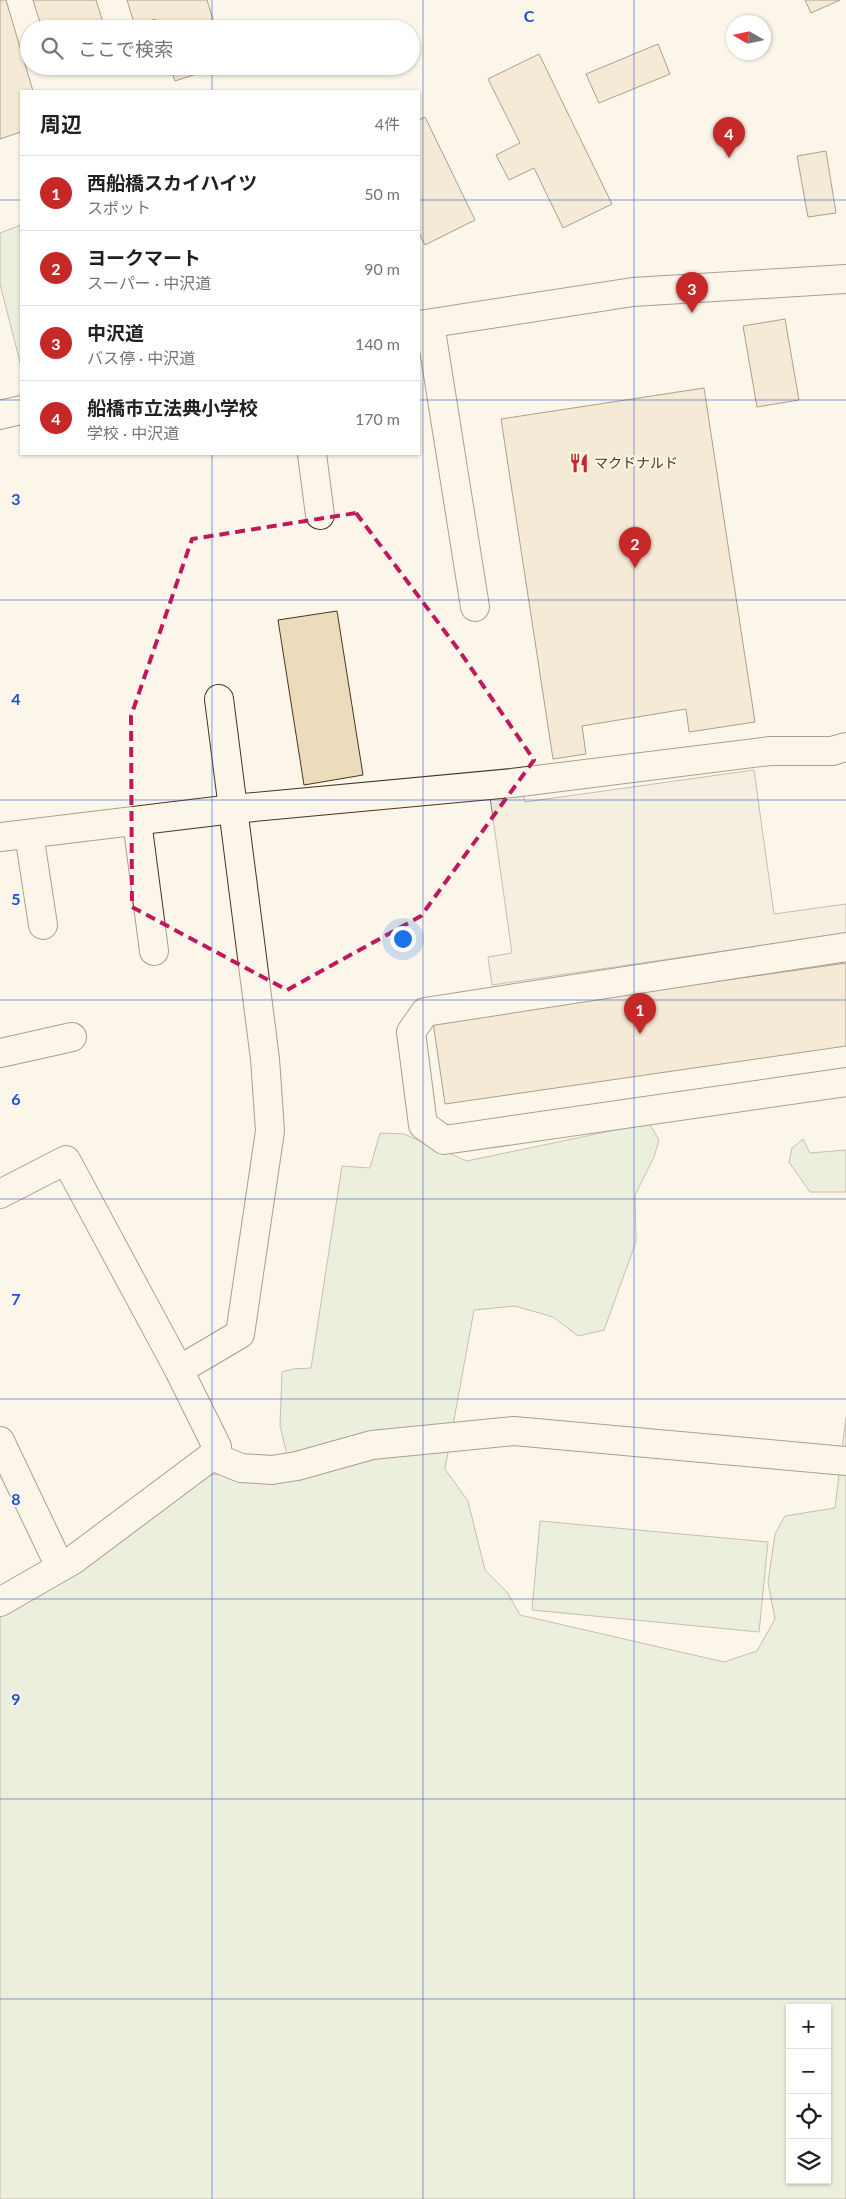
<!DOCTYPE html>
<html lang="ja">
<head>
<meta charset="utf-8">
<style>
	body { margin:0; font-family:Lato,"Noto Sans JP",sans-serif; background:#f6f6f6; color:#202124 }
	.controls { position:absolute; right:15px; bottom:15px; display:grid; overflow:hidden; border-radius:0px; box-shadow:0 1px 4px #0004 }
	.controls button { width:45px; height:45px; display:grid; place-items:center; padding:0; border:0; border-bottom:1px solid #e0e0e0; background:#fff; color:#202124; font:25px sans-serif }
	.compass { position:absolute; left:726px; top:15px; width:45px; height:45px; border-radius:50%; background:#fff; box-shadow:0 1px 4px #0004; rotate:279deg }
	.you { position:absolute; left:402px; top:938px; width:18px; height:18px; margin:-12px; border:4px solid #fff; border-radius:50%; background:#1a73e8; box-shadow:0 0 0 8px #1a73e833 }
	.badge { display:grid; place-items:center; width:32px; height:32px; border-radius:50%; background:#c62828; color:#fff; font-size:16px; font-weight:700 }
	.pin { position:absolute; translate:-50% -41px; filter:drop-shadow(0 1px 2px #0008) }
	.pin::after { content:''; position:absolute; top:26px; width:18px; height:15px; background:inherit; clip-path:polygon(0 0,100% 0,50% 100%) }
	.list { margin:0; padding:0; list-style:none }
	h2 { display:flex; justify-content:space-between; align-items:center; height:65px; margin:0; padding:0 20px; font-size:21px }
	h2 small { font-size:16px; font-weight:400; color:#757577 }
	.list li { display:grid; grid-template-columns:32px 1fr auto; gap:15px; align-items:center; box-sizing:border-box; height:75px; padding:0 20px; border-top:1px solid #e0e0e0 }
	.list b { display:block; font-size:19px; white-space:nowrap }
	.list p { margin:0; font-size:16px; white-space:nowrap; color:#757577 }
	.list em { font-size:16px; font-style:normal; color:#757577 }
	.icon { flex:none; width:28px; height:28px; fill:none; stroke:currentColor; stroke-width:2; stroke-linecap:round; stroke-linejoin:round }
	.map { position:relative; flex:none; width:846px; height:2199px; overflow:hidden }
	.search { position:absolute; background:#fff; box-shadow:0 1px 4px #0004; left:20px; top:20px; width:400px; height:55px; display:flex; align-items:center; gap:12px; box-sizing:border-box; padding:0 18px; border-radius:28px; color:#757577; font-size:19px }
	.panel { position:absolute; background:#fff; box-shadow:0 1px 4px #0004; left:20px; top:90px; width:400px; height:365px; border-radius:0px }
	.map>svg:first-child { display:block }
	.green { fill:#dce7d0; stroke:#887966; fill-rule:evenodd }
	.parking { fill:#ede7d9; stroke:#887966 }
	.building { fill:#ecdcbc; stroke:#4a3520 }
	.lines { fill:none; stroke-linecap:round; stroke-linejoin:round }
	.minor-casing { stroke:#4a3520; stroke-width:30 }
	.minor { stroke:#fbf6e9; stroke-width:28 }
	.marked { fill:none; stroke:#c2185b; stroke-width:4; stroke-dasharray:10 6; stroke-linejoin:round }
	.grid { fill:none; stroke:#1d4ed8; stroke-width:1; stroke-opacity:0.55 }
	.labels { text-anchor:middle; stroke-width:4; stroke-linejoin:round; paint-order:stroke }
	.poi-label { font-size:14px; fill:#4a3520; stroke:#fbf6e9; text-anchor:start }
	.grid-label { font-size:16px; text-anchor:middle; font-weight:bold; fill:#1d4ed8; stroke:#fbf6e9; stroke-width:4; stroke-linejoin:round; paint-order:stroke }
</style>
</head>
<body>
<div class="map">
<svg width="846" height="2199" viewBox="0 0 846 2199">
	<rect width="100%" height="100%" fill="#fbf6e9"/>
	<!-- green -->
	<g class="green">
		<path d="M21 225V366L0 284V233Z"/>
		<path d="M649 1123 659 1140 654 1157 635 1195 636 1242 604 1330 578 1336 553 1317 515 1306 474 1310 445 1469 468 1501 485 1570 507 1592 520 1615 724 1662 757 1651 775 1619 768 1582 775 1534 785 1516 835 1508 846 1417V2199H0V1615L197 1476 221 1474 288 1459 280 1426 282 1372 293 1369 311 1368 342 1166 370 1168 380 1133 404 1134 467 1161ZM790 2008H827V2180H790Z"/>
		<path d="M803 1139 810 1153 846 1150V1192H810L789 1162 792 1148Z"/>
		<path d="M540 1521 768 1542 759 1632 532 1610Z"/>
	</g>
	<!-- parking -->
	<path class="parking" d="M754 770 774 914 846 904V933L492 985 488 957 512 953 490 797 523 793 525 802Z"/>
	<!-- building -->
	<g class="building">
		<path d="M0 0H6L33 91H21V132L0 139Z"/>
		<path d="M33 0H96L105 29H42Z"/>
		<path d="M127 0H207L216 29H158L155 19 135 26Z"/>
		<path d="M805 0H840L811 13Z"/>
		<path d="M658 44 670 74 599 103 586 74Z"/>
		<path d="M539 54 612 204 563 228 534 168 509 180 496 155 520 143 488 79Z"/>
		<path d="M170 66H221L175 81Z"/>
		<path d="M425 117 475 220 425 245 419 233V120Z"/>
		<path d="M826 151 836 213 808 217 797 156Z"/>
		<path d="M785 319 799 400 757 407 743 326Z"/>
		<path d="M704 388 755 722 689 732 686 709 582 726 586 754 553 759 501 419Z"/>
		<path d="M337 611 363 775 304 785 278 620Z"/>
		<path d="M846 963V1046L445 1104 433 1022Z"/>
	</g>
	<g class="lines">
		<defs>
			<g id="minor">
				<path d="M430 324 475 607"/>
				<path d="M419 325 633 292 846 279"/>
				<path d="M0 415 21 410"/>
				<path d="M312 454 320 515"/>
				<path d="M137 821 154 951"/>
				<path d="M29 834 43 925"/>
				<path d="M0 837 233 809 512 783 770 751H832L846 747"/>
				<path d="M846 947 425 1012 411 1032 423 1125 444 1140 846 1082"/>
				<path d="M0 1053 72 1037"/>
				<path d="M0 1194 66 1160 179 1370 217 1447 212 1456 73 1560 0 1602"/>
				<path d="M179 1370 240 1334 270 1131 265 1059 219 699"/>
				<path d="M0 1441 60 1567"/>
				<path d="M212 1456 241 1468 272 1470 297 1466 372 1445 514 1431 846 1461"/>
			</g>
		</defs>
		<!-- minor casing -->
		<use href="#minor" class="minor-casing"/>
		<!-- minor -->
		<use href="#minor" class="minor"/>
	</g>
	<!-- marked area -->
	<path d="M0 0H846V2199H0ZM356 513 458 649 534 760 421 916 287 990 132 907 131 716 192 539Z" fill="#fbf6e9" fill-opacity=".55" fill-rule="evenodd"/>
	<path class="marked" d="M356 513 458 649 534 760 421 916 287 990 132 907 131 716 192 539Z"/>
	<!-- grid -->
	<path class="grid" d="M212 0V29M423 0V2199M634 0V2199M212 66V91M0 200H21M419 200H846M0 400H21M419 400H846M212 454V2199M0 600H846M0 800H846M0 1000H846M0 1199H846M0 1399H846M0 1599H846M0 1799H846M0 1999H846"/>
	<!-- icons -->
	<defs>
		<symbol id="restaurant-bare" viewBox="-9 -9 18 18"><path d="M-5-6h1v4h1v-4h1v4h1v-4h1v5L-1.5 .5V6h-2V.5L-5-1ZM5-6V6H3V1.5H1.5Q1.5-4 5-6Z" fill="#c62828" stroke="#fbf6e9" stroke-width="2.5" paint-order="stroke"/></symbol>
	</defs>
	<g fill-rule="evenodd">
		<use href="#restaurant-bare" x="565" y="449" width="28" height="28"/>
	</g>
	<g class="labels">
		<!-- poi labels -->
		<g class="poi-label">
			<text x="594" y="468">マクドナルド</text>
		</g>
	</g>
	<g class="grid-label">
		<text x="529" y="22">C</text>
		<text x="16" y="505">3</text>
		<text x="16" y="705">4</text>
		<text x="16" y="905">5</text>
		<text x="16" y="1105">6</text>
		<text x="16" y="1305">7</text>
		<text x="16" y="1505">8</text>
		<text x="16" y="1705">9</text>
	</g>
</svg>
<div class="controls">
<button>+</button>
<button>−</button>
<button><svg class="icon" aria-label="locate" viewBox="0 0 24 24"><circle cx="12" cy="12" r="6"/><path d="M12 2v4M12 18v4M2 12h4M18 12h4"/></svg></button>
<button><svg class="icon" aria-label="layers" viewBox="0 0 24 24"><path d="M12 4l9 5-9 5-9-5zM3 14l9 5 9-5"/></svg></button>
</div>
<svg class="compass" viewBox="-18 -18 36 36"><path d="M0-13l5 13h-10z" fill="#e53935"/><path d="M0 13l5-13h-10z" fill="#757577"/></svg>
<div class="you"></div>
<div class="pin badge" style="left:640px;top:1034px">1</div>
<div class="pin badge" style="left:635px;top:568px">2</div>
<div class="pin badge" style="left:692px;top:313px">3</div>
<div class="pin badge" style="left:729px;top:158px">4</div>
<div class="search"><svg class="icon" aria-label="search" viewBox="0 0 24 24"><circle cx="10" cy="10" r="6"/><path d="M15 15l6 6"/></svg>ここで検索</div>
<section class="panel">
<h2>周辺<small>4件</small></h2>
<ul class="list">
<li><span class="badge">1</span><div><b>西船橋スカイハイツ</b><p>スポット</p></div><em>50 m</em></li>
<li><span class="badge">2</span><div><b>ヨークマート</b><p>スーパー · 中沢道</p></div><em>90 m</em></li>
<li><span class="badge">3</span><div><b>中沢道</b><p>バス停 · 中沢道</p></div><em>140 m</em></li>
<li><span class="badge">4</span><div><b>船橋市立法典小学校</b><p>学校 · 中沢道</p></div><em>170 m</em></li>
</ul>
</section>
</div>
</body>
</html>
